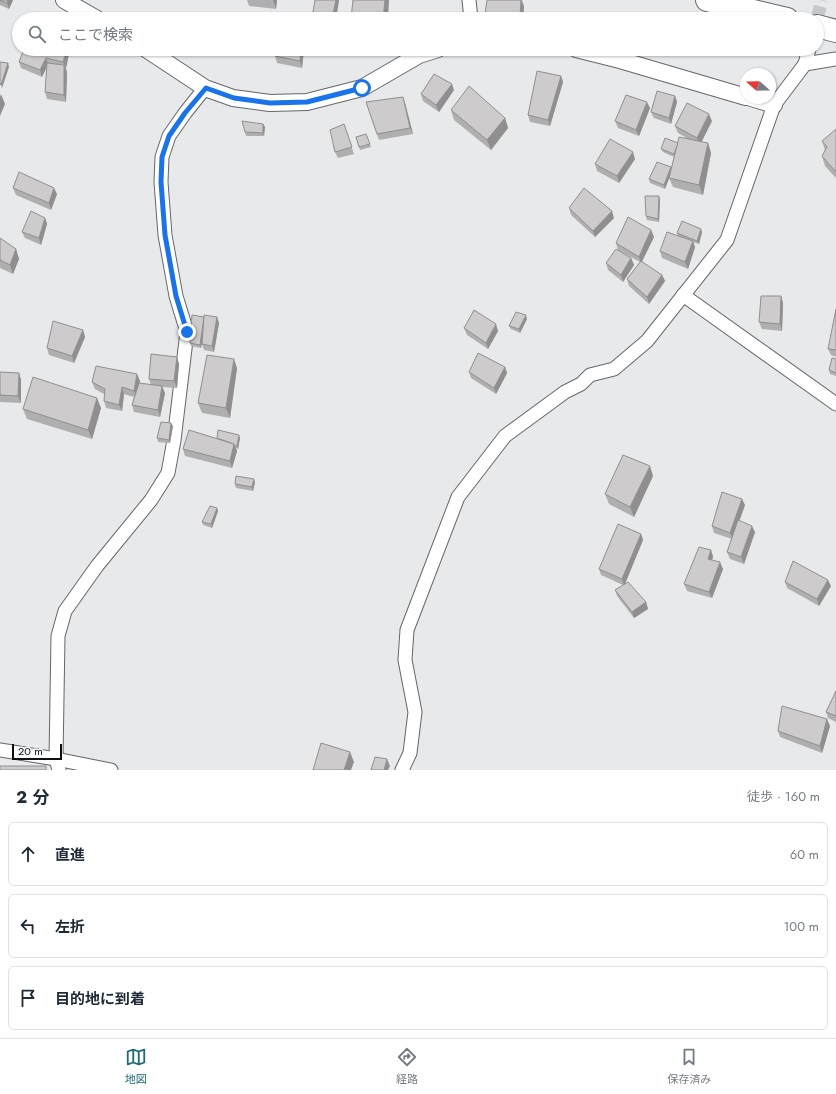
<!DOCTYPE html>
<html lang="ja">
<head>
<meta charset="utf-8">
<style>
	body { margin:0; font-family:Jost,"Noto Sans JP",sans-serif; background:#f2f2f3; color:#1f2937 }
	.compass { position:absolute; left:740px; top:68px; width:36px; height:36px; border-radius:50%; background:#fff; box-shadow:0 1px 3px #0004; rotate:290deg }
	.scale { position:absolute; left:12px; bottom:10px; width:50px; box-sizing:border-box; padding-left:4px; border:2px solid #0e0f0f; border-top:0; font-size:11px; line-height:14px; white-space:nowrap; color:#0e0f0f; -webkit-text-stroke:3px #f5f6f8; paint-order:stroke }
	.stop { position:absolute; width:12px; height:12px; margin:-9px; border:3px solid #1a73e8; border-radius:50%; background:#fff }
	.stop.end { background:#1a73e8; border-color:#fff; box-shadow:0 1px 4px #0008 }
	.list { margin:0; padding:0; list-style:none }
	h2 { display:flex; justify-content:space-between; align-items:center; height:52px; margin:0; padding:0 16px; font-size:17px }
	h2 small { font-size:13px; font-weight:400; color:#747a83 }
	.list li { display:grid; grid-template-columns:26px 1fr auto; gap:12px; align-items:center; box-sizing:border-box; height:64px; margin:0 8px 8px; padding:0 8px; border:1px solid #e0e1e3; border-radius:6px }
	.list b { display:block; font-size:15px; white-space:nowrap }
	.list em { font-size:13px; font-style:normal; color:#747a83 }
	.icon { flex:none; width:22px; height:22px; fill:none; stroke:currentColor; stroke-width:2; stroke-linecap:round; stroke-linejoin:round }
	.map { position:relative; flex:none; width:836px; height:770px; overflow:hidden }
	.search { position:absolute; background:#fff; box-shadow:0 1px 3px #0004; left:12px; right:12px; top:12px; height:44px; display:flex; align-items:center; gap:10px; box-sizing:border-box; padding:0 14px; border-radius:22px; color:#747a83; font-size:15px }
	.sheet { height:268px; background:#fff }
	nav { display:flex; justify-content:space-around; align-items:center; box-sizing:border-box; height:56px; border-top:1px solid #e0e1e3; background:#fff; font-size:11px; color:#747a83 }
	nav a { display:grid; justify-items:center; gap:2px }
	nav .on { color:#1f6974 }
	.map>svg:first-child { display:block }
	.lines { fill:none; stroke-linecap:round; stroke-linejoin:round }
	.minor-tunnel { stroke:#c7c8ca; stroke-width:13; stroke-dasharray:13 6; stroke-linecap:butt }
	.minor-casing { stroke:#656668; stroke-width:15 }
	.tertiary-casing { stroke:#656668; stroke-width:18 }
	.motorway-casing { stroke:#656668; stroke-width:24 }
	.minor { stroke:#fff; stroke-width:13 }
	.tertiary { stroke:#fff; stroke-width:16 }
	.motorway { stroke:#fff; stroke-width:22 }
	.wall { fill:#b0afaf }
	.shaded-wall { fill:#908e8f }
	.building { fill:#cdcbcc; stroke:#908e8f }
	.route { stroke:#1a73e8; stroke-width:5 }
</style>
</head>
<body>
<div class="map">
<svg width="836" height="770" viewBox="0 0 836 770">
	<rect width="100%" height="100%" fill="#e8e9eb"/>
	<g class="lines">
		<!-- minor-tunnel -->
		<path class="minor-tunnel" d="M817 19 822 0"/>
		<defs>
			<g id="minor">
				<path d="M469 0 471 19"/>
				<path d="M805 64 836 59"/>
				<path d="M683 295 836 404"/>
				<path d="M0 750 56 759 111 770"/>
				<path d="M59 770 56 759 58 636 65 611 97 566 151 500 168 473 174 440 187 332 176 296 165 235 161 182 162 157 169 136 185 113 205 88"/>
				<path d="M402 770 410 753 415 712 405 660 407 630 458 497 505 436 565 392 581 384 590 375 614 369 647 341 727 240 774 105 805 64 809 49"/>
			</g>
			<g id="tertiary">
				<path d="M64 0 97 19"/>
				<path d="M146 49 205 88 233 98 270 103 307 102 362 88 419 55 438 49"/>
				<path d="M576 49 620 60 746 97"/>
				<path d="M751 98 774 105"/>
			</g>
			<g id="motorway">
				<path d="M707 0 787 19"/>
				<path d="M817 26 836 31"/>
			</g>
		</defs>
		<!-- minor casing -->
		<use href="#minor" class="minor-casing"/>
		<!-- tertiary casing -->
		<use href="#tertiary" class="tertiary-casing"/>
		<!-- motorway casing -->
		<use href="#motorway" class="motorway-casing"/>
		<!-- minor -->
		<use href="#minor" class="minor"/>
		<!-- tertiary -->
		<use href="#tertiary" class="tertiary"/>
		<!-- motorway -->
		<use href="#motorway" class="motorway"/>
	</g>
	<!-- wall -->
	<g class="wall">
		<path d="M0 0H13L9 9 0 5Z"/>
		<path d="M247 0H277L276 9 249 6Z"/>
		<path d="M339 0 336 19H312V17Z"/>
		<path d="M487 0H522L524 6 523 19H487L485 14Z"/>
		<path d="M304 49 302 68 277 63 275 56Z"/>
		<path d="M69 54 66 68 67 72 66 102 47 99 45 92 47 67 42 77 21 68 19 62Z"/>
		<path d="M561 76 563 82 550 126 530 122 528 115Z"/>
		<path d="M454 90 439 112 423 101 421 94Z"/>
		<path d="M675 96 677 102 671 124 654 118 651 112Z"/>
		<path d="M403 97 405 103 413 134 379 140 366 102Z"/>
		<path d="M650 108 639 136 618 128 615 121Z"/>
		<path d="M451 110 505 118 508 128 491 150 454 120Z"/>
		<path d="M712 121 701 142 708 143 711 153 703 195 673 187 669 178 665 189 650 183 649 179 671 167V169L674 157 663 152 661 149 678 143 690 140 678 133 675 126Z"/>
		<path d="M263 124 265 127 264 136H246L245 132Z"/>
		<path d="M344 124 354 154 338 158 335 152Z"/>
		<path d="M836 129V178L825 166 822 156 825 150 822 141Z"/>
		<path d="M366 134 371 147 360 150 356 137Z"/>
		<path d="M635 159 619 183 597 171 595 164Z"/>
		<path d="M13 188 57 194 51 210 16 195Z"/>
		<path d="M660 200 659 222 647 220 646 216Z"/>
		<path d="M569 208 614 218 595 237 571 215Z"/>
		<path d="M45 218 47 224 41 245 25 238 22 232Z"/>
		<path d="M651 230 654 237 642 262 662 275 665 281 649 304 629 286 627 279 640 262 618 250 616 243Z"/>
		<path d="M702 232 699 244 693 242 695 247 688 269 662 258 660 251 678 236 677 233Z"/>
		<path d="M0 238 16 249 19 259 13 274 0 268Z"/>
		<path d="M631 258 634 265 623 282 608 270 606 263Z"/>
		<path d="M781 296 783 303 782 331 762 329 759 322Z"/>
		<path d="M836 309V357L831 355 828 349Z"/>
		<path d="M204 317H217L219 323 214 352 204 350 202 344 201 348 191 346 190 343Z"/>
		<path d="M527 319 520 333 511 329 509 326Z"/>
		<path d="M464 328 498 331 488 349 467 335Z"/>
		<path d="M83 330 85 337 74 363 49 355 47 348Z"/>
		<path d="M177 357 179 364 177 388 162 387 165 393 160 417 134 412 132 405 134 397 124 394 122 411 106 408 104 401V394L95 389 92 382 140 381 139 383 151 385 149 379Z"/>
		<path d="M836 359V376L830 374 829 370Z"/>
		<path d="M505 367 507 373 496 394 471 378 469 372Z"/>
		<path d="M237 368 230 418 202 413 198 403Z"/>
		<path d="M0 372 19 373 21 380V403L0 402Z"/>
		<path d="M101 408 92 439 27 419 23 409Z"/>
		<path d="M173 426 170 443 158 442 157 438Z"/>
		<path d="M240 438 238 449 236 448 237 451 232 468 185 456 183 449Z"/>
		<path d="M653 476 634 517 609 504 605 494Z"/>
		<path d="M255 482 253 491 236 488 235 484Z"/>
		<path d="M745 505 739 521 755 532 744 564 730 559 727 552 732 539 714 533 712 526Z"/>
		<path d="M217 508 218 511 212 528 203 525 202 522Z"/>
		<path d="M641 534 643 540 625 584 646 602 648 609 634 618 617 596 615 590 623 585 601 575 599 569Z"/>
		<path d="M711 550 713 557 712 560 723 569 712 598 687 591 684 584Z"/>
		<path d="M785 582 831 586 819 606 787 588Z"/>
		<path d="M836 691V722L828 718 826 712Z"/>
		<path d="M830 726 822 753 780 737 778 731Z"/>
	</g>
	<!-- shaded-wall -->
	<g class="shaded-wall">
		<path d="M8 0H13L9 9 7 3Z"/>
		<path d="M273 0H277L276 9Z"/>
		<path d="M336 0H339L336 19H332Z"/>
		<path d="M385 0H389L388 19H383Z"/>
		<path d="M521 0 524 6 523 19H520V17Z"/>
		<path d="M67 49 69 54 66 68 63 62Z"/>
		<path d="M301 49H304L302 68 300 61Z"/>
		<path d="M46 58 48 64 42 77 40 70Z"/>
		<path d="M8 63 9 67 2 88 1 85Z"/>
		<path d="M64 65 67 72 66 102 64 95Z"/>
		<path d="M561 76 563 82 550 126 548 120Z"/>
		<path d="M452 84 454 90 439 112 436 105Z"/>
		<path d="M1 94 5 104 0 116V97Z"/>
		<path d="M675 96 677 102 671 124 669 118Z"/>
		<path d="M403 97 405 103 413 134 410 128Z"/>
		<path d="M647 102 650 108 639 136 636 130Z"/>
		<path d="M709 114 712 121 700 145 697 138Z"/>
		<path d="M505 118 508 128 491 150 487 140Z"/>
		<path d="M263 124 265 127 264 136 263 133Z"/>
		<path d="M708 143 711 153 703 195 699 185Z"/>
		<path d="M633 152 635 159 619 183 617 176Z"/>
		<path d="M671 167 672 171 665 189 664 185Z"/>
		<path d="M54 188 57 194 51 210 49 203Z"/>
		<path d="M659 196 660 200 659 222 658 219Z"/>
		<path d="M612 211 614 218 595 237 593 231Z"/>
		<path d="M45 218 47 224 41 245 39 238Z"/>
		<path d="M701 229 702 232 699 244 697 241Z"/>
		<path d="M651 230 654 237 641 263 639 257Z"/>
		<path d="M693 241 695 247 688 269 685 262Z"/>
		<path d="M16 249 19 259 13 274 10 265Z"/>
		<path d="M631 258 634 265 623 282 621 275Z"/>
		<path d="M662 275 665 281 649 304 647 297Z"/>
		<path d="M781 296 783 303 782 331 780 324Z"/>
		<path d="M526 315 527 319 520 333 519 329Z"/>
		<path d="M204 317 205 320 201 348 200 345Z"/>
		<path d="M217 317 219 323 214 352 212 346Z"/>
		<path d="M496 324 498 331 488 349 486 343Z"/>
		<path d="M83 330 85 337 74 363 72 356Z"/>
		<path d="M177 357 179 364 177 388 174 381Z"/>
		<path d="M234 359 237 368 230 418 226 408Z"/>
		<path d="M505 367 507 373 496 394 494 388Z"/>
		<path d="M19 373 21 380V403L18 396Z"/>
		<path d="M137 374 140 381 136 397 134 391Z"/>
		<path d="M162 386 165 393 160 417 158 410Z"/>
		<path d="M122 387 124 394 122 411 119 405Z"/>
		<path d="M97 398 101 408 92 439 88 430Z"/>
		<path d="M171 423 173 426 170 443 169 440Z"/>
		<path d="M239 435 240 438 238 449 237 446Z"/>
		<path d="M234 444 237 451 232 468 230 461Z"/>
		<path d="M650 466 653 476 634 517 630 507Z"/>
		<path d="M254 479 255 482 253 491 252 487Z"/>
		<path d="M742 499 745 505 733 539 730 533Z"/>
		<path d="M217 508 218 511 212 528 211 524Z"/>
		<path d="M752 526 755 532 744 564 741 557Z"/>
		<path d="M641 534 643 540 624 586 622 579Z"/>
		<path d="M711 550 713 557 710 565 708 559Z"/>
		<path d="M720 562 723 569 712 598 709 592Z"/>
		<path d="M828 580 831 586 819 606 817 599Z"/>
		<path d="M646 602 648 609 634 618 632 612Z"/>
		<path d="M827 719 830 726 822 753 820 746Z"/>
		<path d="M350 752 354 762 351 770H344Z"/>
		<path d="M387 759 390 766 388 770H384Z"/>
	</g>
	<!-- building -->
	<g class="building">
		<path d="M0 0H8L7 3Z"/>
		<path d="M315 0H336L332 19H323L312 17Z"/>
		<path d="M353 0H385L383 19H351Z"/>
		<path d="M487 0H521L520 17 485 14Z"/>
		<path d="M24 49H67L63 62 46 58 40 70 19 62Z"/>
		<path d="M276 49H301L300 61 275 56Z"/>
		<path d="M0 62 8 63 1 85 0 84Z"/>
		<path d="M47 63 64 65V95L45 92Z"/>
		<path d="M537 71 561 76 548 120 528 115Z"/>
		<path d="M434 74 452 84 436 105 421 94Z"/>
		<path d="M469 86 505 118 487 140 451 110Z"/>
		<path d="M657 91 675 96 669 118 651 112Z"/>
		<path d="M626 95 647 102 636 130 615 121Z"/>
		<path d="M403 97 410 128 377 134 366 102Z"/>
		<path d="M687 103 709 114 697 138 675 126Z"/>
		<path d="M242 121 263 124V133L245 132Z"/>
		<path d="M344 124 352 147 335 152 330 130Z"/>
		<path d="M836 129V172L822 156 827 147 822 141Z"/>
		<path d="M366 134 370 144 359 147 356 137Z"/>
		<path d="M679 137 708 143 699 185 669 178Z"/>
		<path d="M665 138 678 143 674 154 661 149Z"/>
		<path d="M610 139 633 152 617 176 595 164Z"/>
		<path d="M657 162 671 167 664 185 649 179Z"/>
		<path d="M19 172 54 188 49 203 13 188Z"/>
		<path d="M584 188 612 211 593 231 569 208Z"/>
		<path d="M645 196H659L658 219 646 216Z"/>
		<path d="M31 211 45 218 39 238 22 232Z"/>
		<path d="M628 217 651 230 639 257 616 243Z"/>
		<path d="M682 221 701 229 697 241 677 233Z"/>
		<path d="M667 232 693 241 685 262 660 251Z"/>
		<path d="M0 238 16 249 10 265 0 260Z"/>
		<path d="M616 249 631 258 621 275 606 263Z"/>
		<path d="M641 261 662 275 647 297 627 279Z"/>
		<path d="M761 296H781L780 324 759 322Z"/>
		<path d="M836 309V350L828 349Z"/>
		<path d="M474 310 496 324 486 343 464 328Z"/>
		<path d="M516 312 526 315 519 329 509 326Z"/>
		<path d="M192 315 204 317 200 345 190 343Z"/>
		<path d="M204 315 217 317 212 346 202 344Z"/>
		<path d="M53 321 83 330 72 356 47 348Z"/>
		<path d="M478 353 505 367 494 388 469 372Z"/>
		<path d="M151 354 177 357 174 381 149 379Z"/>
		<path d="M207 355 234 359 226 408 198 403Z"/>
		<path d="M832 358 836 359V373L829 370Z"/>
		<path d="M96 366 137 374 134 391 122 387 119 405 104 401 105 389 92 382Z"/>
		<path d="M0 372 19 373 18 396 0 395Z"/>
		<path d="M33 377 97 398 88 430 23 409Z"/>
		<path d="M139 383 162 386 158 410 132 405Z"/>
		<path d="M161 422 171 423 169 440 157 438Z"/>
		<path d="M189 430 234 444 230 461 183 449Z"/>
		<path d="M218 430 239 435 237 446 234 445V444L217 438Z"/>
		<path d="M623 455 650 466 630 507 605 494Z"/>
		<path d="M236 476 254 479 252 487 235 484Z"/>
		<path d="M722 492 742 499 730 533 712 526Z"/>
		<path d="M210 506 217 508 211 524 202 522Z"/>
		<path d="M738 520 752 526 741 557 727 552Z"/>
		<path d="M618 524 641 534 622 579 599 569Z"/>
		<path d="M699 547 711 550 708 559 720 562 709 592 684 584Z"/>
		<path d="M793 561 828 580 817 599 785 582Z"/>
		<path d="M628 582 646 602 632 612 615 590Z"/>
		<path d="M836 691V716L826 712Z"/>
		<path d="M782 706 827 719 820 746 778 731Z"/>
		<path d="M321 743 350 752 344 770H313Z"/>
		<path d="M375 757 387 759 384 770H371Z"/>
		<rect x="0" y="766" width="46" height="4"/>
	</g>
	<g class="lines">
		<!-- route -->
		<path class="route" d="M187 332 176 296 165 235 161 182 162 157 169 136 185 113 206 88 234 98 270 103 307 102 362 88"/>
	</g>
</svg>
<svg class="compass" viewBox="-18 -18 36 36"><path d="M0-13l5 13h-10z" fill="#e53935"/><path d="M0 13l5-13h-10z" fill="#747a83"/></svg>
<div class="scale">20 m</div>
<div class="stop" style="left:362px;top:88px"></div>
<div class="stop end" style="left:187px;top:332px"></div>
<div class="search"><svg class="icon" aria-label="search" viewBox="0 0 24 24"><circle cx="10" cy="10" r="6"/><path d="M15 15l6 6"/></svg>ここで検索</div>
</div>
<section class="sheet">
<h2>2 分<small>徒歩 · 160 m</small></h2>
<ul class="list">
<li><svg class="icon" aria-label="ahead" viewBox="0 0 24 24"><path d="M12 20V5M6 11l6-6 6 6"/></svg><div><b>直進</b></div><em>60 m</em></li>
<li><svg class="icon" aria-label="left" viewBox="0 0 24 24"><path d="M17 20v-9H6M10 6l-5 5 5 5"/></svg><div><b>左折</b></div><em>100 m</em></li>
<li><svg class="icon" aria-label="arrive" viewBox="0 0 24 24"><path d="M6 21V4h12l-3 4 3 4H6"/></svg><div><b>目的地に到着</b></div></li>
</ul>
</section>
<nav>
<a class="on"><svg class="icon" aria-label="map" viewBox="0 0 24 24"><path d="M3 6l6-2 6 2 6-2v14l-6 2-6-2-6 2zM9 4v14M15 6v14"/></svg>地図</a>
<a><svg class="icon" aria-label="directions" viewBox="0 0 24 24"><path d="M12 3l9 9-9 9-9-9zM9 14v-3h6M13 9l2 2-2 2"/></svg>経路</a>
<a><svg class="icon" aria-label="saved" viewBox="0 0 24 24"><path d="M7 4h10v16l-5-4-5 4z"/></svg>保存済み</a>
</nav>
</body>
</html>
